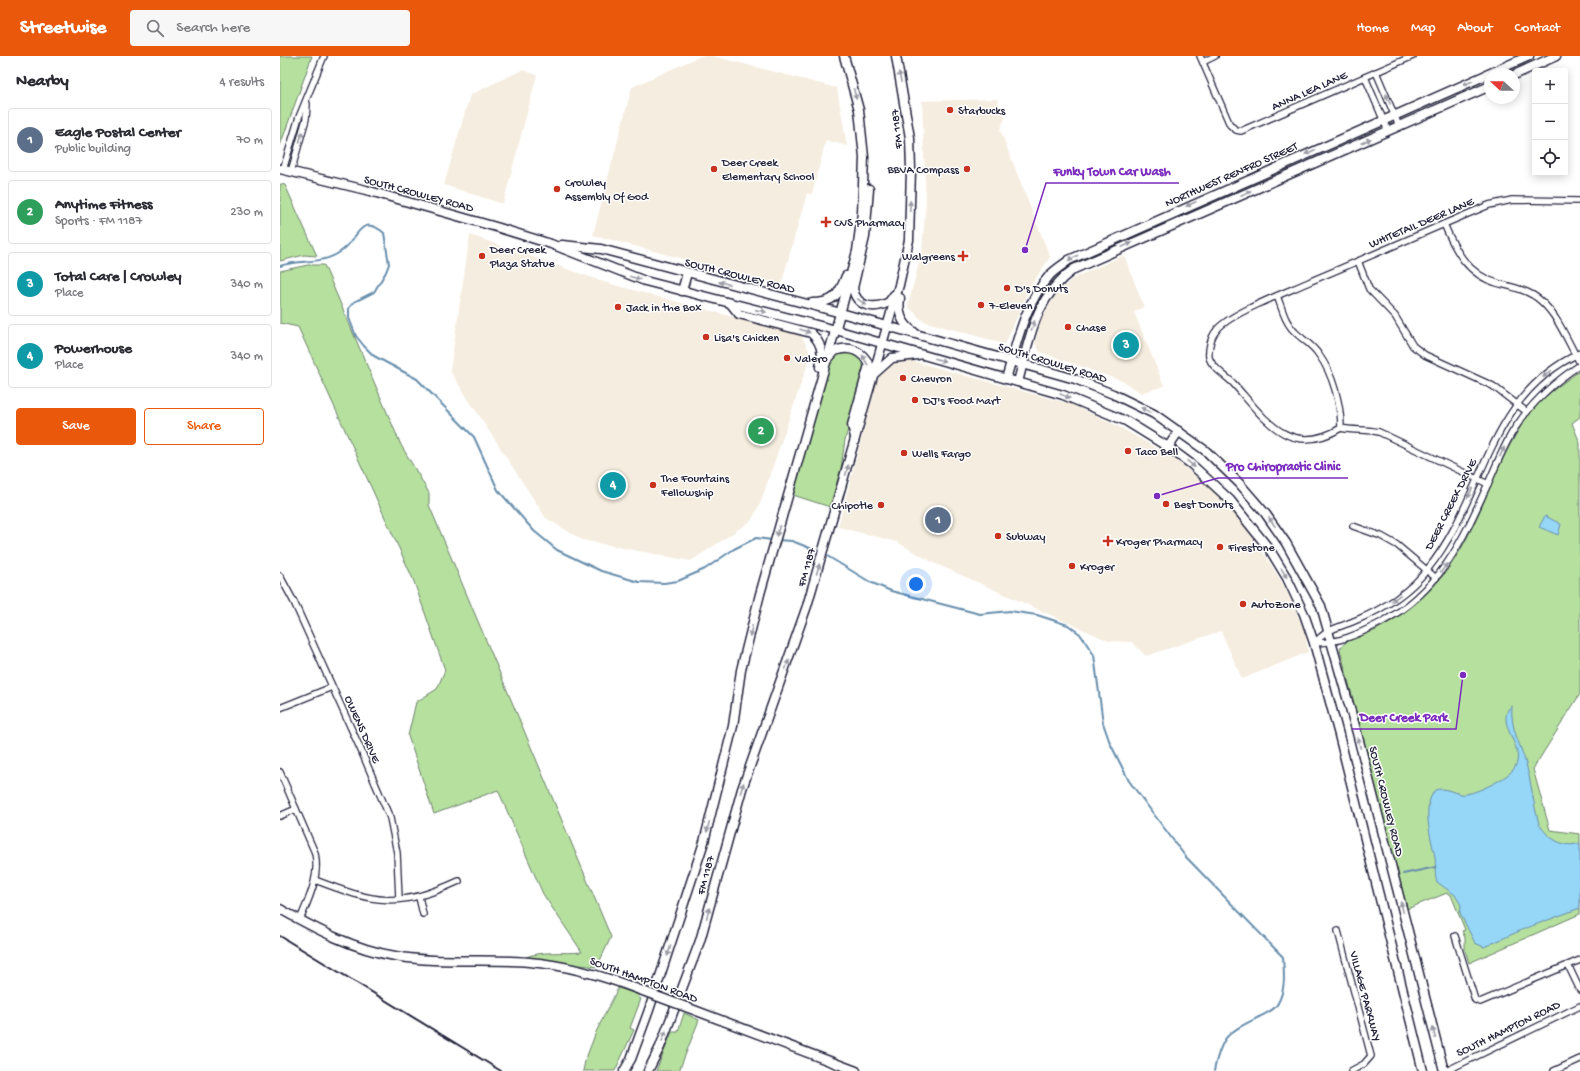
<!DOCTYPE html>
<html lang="en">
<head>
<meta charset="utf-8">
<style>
	body { margin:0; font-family:"Gochi Hand",sans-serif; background:#f7f7f7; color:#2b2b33 }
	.controls { position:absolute; right:12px; top:12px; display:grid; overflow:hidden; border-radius:4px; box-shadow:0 2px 10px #0003 }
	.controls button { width:36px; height:36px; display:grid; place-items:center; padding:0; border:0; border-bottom:1px solid #e1e1e2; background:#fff; color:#2b2b33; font:20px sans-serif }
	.compass { position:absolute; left:1204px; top:12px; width:36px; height:36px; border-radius:50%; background:#fff; box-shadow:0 2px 10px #0003; rotate:291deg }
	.you { position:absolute; left:636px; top:528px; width:14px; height:14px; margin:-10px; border:3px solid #fff; border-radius:50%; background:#1a73e8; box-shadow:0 0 0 6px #1a73e833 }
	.badge { display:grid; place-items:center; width:26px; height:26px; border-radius:50%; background:#ea580c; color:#fff; font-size:13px; font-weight:700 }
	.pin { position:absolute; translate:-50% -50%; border:2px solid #fff; box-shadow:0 1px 4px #0006 }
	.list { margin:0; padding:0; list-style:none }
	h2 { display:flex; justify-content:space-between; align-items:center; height:52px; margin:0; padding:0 16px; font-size:17px }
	h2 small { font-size:13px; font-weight:400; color:#7c7c81 }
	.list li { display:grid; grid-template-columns:26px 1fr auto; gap:12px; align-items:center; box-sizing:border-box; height:64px; margin:0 8px 8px; padding:0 8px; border:1px solid #e1e1e2; border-radius:4px }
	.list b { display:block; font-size:15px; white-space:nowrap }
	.list p { margin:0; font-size:13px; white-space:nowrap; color:#7c7c81 }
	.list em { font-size:13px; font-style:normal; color:#7c7c81 }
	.actions { display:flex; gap:8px; padding:12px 16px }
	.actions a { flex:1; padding:9px 0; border:1px solid #ea580c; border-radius:4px; text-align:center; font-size:14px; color:#ea580c }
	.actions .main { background:#ea580c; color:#fff }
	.icon { flex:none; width:22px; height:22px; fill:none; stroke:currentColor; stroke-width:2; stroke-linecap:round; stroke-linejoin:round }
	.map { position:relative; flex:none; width:1300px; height:1015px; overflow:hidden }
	header { display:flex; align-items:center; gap:24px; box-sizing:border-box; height:56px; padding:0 20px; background:#ea580c; color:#fff }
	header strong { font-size:19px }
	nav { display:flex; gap:22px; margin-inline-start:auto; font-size:14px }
	.search { width:280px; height:36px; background:#f7f7f7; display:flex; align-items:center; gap:10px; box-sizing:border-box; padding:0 14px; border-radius:4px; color:#7c7c81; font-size:15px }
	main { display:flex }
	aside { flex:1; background:#fff }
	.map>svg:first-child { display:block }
	.built { fill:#f5eddf }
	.green { fill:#b6e09e; stroke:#6c816c }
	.water { fill:#96d6f7; stroke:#688eac }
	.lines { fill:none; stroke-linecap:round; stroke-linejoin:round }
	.stream { stroke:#688eac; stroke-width:2 }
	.street-casing { stroke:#22223b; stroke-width:8 }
	.secondary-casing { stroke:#22223b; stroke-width:11 }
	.street { stroke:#fff; stroke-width:5.5 }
	.secondary { stroke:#fff; stroke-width:8 }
	.rail { stroke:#22223b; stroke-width:2 }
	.secondary-bridge-casing { stroke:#22223b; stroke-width:11; stroke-linecap:butt }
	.secondary-bridge { stroke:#fff; stroke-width:8 }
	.oneway { fill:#9c9ca7 }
	.poi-dot { fill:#c8321e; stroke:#fff; stroke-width:1.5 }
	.labels { text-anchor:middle; stroke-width:3; stroke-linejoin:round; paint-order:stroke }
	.street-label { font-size:12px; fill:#22223b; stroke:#fff }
	.poi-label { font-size:12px; fill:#22223b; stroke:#fff; text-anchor:start }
	.leader { fill:none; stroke:#7b2cbf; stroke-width:1.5 }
	.callout-dot { fill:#7b2cbf; stroke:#fff; stroke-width:1.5 }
	.callout-label { font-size:13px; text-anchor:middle; font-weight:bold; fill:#7b2cbf; stroke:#fff; stroke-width:3; stroke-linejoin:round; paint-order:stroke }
</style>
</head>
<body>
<header>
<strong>Streetwise</strong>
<div class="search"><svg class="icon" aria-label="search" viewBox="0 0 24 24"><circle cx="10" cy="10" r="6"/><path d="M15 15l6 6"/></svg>Search here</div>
<nav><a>Home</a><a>Map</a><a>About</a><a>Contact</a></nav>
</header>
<main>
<aside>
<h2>Nearby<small>4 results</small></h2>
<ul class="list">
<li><span class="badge" style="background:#5c6f8a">1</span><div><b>Eagle Postal Center</b><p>Public building</p></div><em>70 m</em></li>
<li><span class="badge" style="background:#2e9e5b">2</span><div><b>Anytime Fitness</b><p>Sports · FM 1187</p></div><em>230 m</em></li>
<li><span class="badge" style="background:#0f9aa8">3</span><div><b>Total Care | Crowley</b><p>Place</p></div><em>340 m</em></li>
<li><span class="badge" style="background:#0f9aa8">4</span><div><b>Powerhouse</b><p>Place</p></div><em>340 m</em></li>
</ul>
<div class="actions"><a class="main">Save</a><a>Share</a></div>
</aside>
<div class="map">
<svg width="1300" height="1015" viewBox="0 0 1300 1015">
	<rect width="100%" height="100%" fill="#fff"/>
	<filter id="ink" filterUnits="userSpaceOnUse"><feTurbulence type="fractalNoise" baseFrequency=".025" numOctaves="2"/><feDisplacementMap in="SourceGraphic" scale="8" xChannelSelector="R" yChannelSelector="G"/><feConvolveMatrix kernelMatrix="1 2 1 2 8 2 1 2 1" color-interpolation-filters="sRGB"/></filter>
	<g filter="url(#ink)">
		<!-- built -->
		<g class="built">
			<path d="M421 0H432L557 32 567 90 546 84 532 138 527 137 501 229 313 179 352 31Z"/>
			<path d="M242 14 257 19 223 148 164 129 190 39Z"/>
			<path d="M717 43 725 62 720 74 770 201 750 231 725 288 643 265 628 250 642 195 646 146 642 45Z"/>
			<path d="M190 179 327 227 521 279 531 298 480 448 471 465 411 505 302 484 266 462 170 315Z"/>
			<path d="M844 199 864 251 854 256 884 330 861 337 842 325 760 296 755 287 761 264 775 240 792 223Z"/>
			<path d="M618 304 632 305 790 348 834 368 895 403 939 440 960 464 979 490 1001 525 1019 562 1025 577 1028 596 962 623 941 575 866 600 852 586 829 585 652 506 617 486 558 471 598 321 608 308Z"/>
		</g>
		<!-- green -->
		<g class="green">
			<path d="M0 0H32L0 90Z"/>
			<path d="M0 128 5 129 37 200 24 199 0 205Z"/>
			<path d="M28 209H44L121 389 149 437V449L331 881 317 911 243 902C262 894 283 898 302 896L263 838 218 734 154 758 128 680 136 646 157 633 165 614 133 523 18 271 0 267V215Z"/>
			<path d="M560 296C572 297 581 299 585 311L565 384 561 412 550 451 513 439 546 321 552 302Z"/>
			<path d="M1298 316H1300V361L1292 367 1300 387V638L1253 713 1270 774 1300 778V858L1189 907 1185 894V882L1182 875 1185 874 1171 839 1167 837 1127 853 1060 593C1064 583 1084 579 1094 575 1119 562 1142 544 1160 523 1195 482 1208 426 1235 380 1239 374 1243 366 1247 359 1261 342 1280 329 1298 316Z"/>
			<path d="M338 932 359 939 358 941 361 943 350 972 354 974 335 1015H303L305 1005 316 976Z"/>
			<path d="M404 957 419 964 399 1015H376L392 976H398Z"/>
		</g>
		<!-- water -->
		<g class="water">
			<path d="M1265 460 1281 468 1278 479 1259 471Z"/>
			<path d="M1232 649C1230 673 1240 686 1246 708 1252 728 1253 748 1259 768 1268 782 1283 793 1300 787V852L1244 873 1204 891 1195 887 1180 857 1181 849 1175 839 1157 826C1154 818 1156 809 1155 801 1151 781 1141 752 1155 734 1165 731 1171 736 1181 738 1192 740 1223 724 1231 716 1253 695 1211 668 1232 649Z"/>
		</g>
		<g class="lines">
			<!-- stream -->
			<g class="stream">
				<path d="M0 210C19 203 42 209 60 196 78 185 79 156 104 177L109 208 106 216 94 236 74 246 69 252V262L76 280 84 290 94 300 137 323 194 381 218 434 254 475 277 494 321 515 359 526 384 527 398 525 425 513 454 493 476 482 492 484"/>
				<path d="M497 484 512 485 540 496"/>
				<path d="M544 498 590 526 611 535 700 558 730 555 757 559 788 569 800 578 814 599 823 667 830 687 849 725 905 800 1003 901C1004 916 1006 933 998 947 995 954 988 956 981 960 949 976 942 977 934 1015"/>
				<path d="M1123 818 1156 811"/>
			</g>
			<defs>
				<g id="street">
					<path d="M920 0 950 69 956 74 961 75 1133 0"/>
					<path d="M923 6 935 0"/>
					<path d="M1096 16 1119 70"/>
					<path d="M1085 21 1108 75"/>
					<path d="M3 114 19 61 44 0"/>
					<path d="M11 116 26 63 27 48"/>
					<path d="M1164 168C1175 194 1188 219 1217 227 1232 231 1249 234 1261 245 1279 261 1288 287 1300 307"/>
					<path d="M1078 205 1089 233 1115 260 1133 290 1145 299 1213 330 1247 356"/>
					<path d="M997 240C1002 252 1005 267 1015 276 1023 284 1033 289 1039 299 1053 318 1061 349 1061 372"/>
					<path d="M1208 428 1099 376C1086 373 1074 375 1061 372 1009 403 985 363 953 327 946 320 931 311 929 301 928 293 931 281 936 275 947 258 1010 235 1031 225 1091 200 1149 174 1209 149L1232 144 1300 145"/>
					<path d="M1073 470 1101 480 1117 489 1156 522"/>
					<path d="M0 520 14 546 80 692 110 762 117 797 119 843"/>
					<path d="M1034 587C1039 583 1044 577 1051 574 1060 570 1070 567 1079 563 1105 552 1129 536 1147 514 1206 442 1205 341 1300 297"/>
					<path d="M1034 587C1059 587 1077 579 1100 567 1162 535 1184 481 1211 421 1218 405 1225 387 1235 372 1252 346 1274 326 1300 309"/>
					<path d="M0 652 52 631"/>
					<path d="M0 716 35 797C40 821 29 842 20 864"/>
					<path d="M0 760 16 753"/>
					<path d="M35 824C95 847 118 853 179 825"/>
					<path d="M139 841 143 858"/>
					<path d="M1058 875 1091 1000 1084 1008 1071 1015"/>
					<path d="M1175 880 1195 944 1200 946 1300 904"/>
					<path d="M1288 909 1300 934"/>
					<path d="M1166 1015 1300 950"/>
					<path d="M1274 1015 1300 1003"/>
				</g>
				<g id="secondary">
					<path d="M1234 19 1276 0"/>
					<path d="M0 113 86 134 216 171 271 188 365 225 556 274 783 339 846 365 888 391 911 408 950 444 990 494 1007 522 1024 558 1034 587 1059 679 1143 1015"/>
					<path d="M589 133 585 181 573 232C576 251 594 254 609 246L614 239"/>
					<path d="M282 189 321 193 561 257 795 323 833 338 874 358 926 395 959 427 985 457 1006 487 1041 550 1077 677 1164 1015"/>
					<path d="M402 235 407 217"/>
					<path d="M620 242C618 257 621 267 634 276"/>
					<path d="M532 247C554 247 559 239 566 220"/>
					<path d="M451 248 459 258 531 277C541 286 544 296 540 311"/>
					<path d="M548 303 555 295C569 289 583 295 589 309L572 369 575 381"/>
					<path d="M594 318 612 302 638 299"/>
					<path d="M726 323C737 287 744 248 770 219 776 213 783 209 789 204L1249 0"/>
					<path d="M738 326C750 282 754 242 794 213L1210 30"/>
					<path d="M888 391 899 375"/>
					<path d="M0 853C36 873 73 893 115 900 159 908 204 902 249 906 288 909 324 920 360 934"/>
					<path d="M406 951 576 1015"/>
					<path d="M344 1015 351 1003 369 954 424 786 453 670 461 614 480 538 563 247 577 195 582 157 584 101 579 54 564 0"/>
					<path d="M368 1015 380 991 420 885 462 733 527 550 619 229 629 184 631 114 630 82 616 0"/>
				</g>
			</defs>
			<!-- street casing -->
			<use href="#street" class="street-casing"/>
			<!-- secondary casing -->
			<use href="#secondary" class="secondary-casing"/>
			<!-- street -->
			<use href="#street" class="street"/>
			<!-- secondary -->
			<use href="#secondary" class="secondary"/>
			<!-- rail -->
			<path class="rail" d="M0 880 221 1015"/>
			<defs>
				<path id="secondary-bridge" d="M360 934 406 951"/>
			</defs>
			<!-- secondary-bridge casing -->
			<use href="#secondary-bridge" class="secondary-bridge-casing"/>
			<!-- secondary-bridge -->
			<use href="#secondary-bridge" class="secondary-bridge"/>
		</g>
		<!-- one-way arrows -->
		<defs><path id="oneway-solid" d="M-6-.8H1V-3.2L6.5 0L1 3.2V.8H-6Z"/></defs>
		<g class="oneway">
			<use href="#oneway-solid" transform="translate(620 21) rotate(-102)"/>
			<use href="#oneway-solid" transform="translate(1188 27) rotate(156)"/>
			<use href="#oneway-solid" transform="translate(575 38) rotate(76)"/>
			<use href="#oneway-solid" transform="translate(1108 43) rotate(-114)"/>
			<use href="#oneway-solid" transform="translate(21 81) rotate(-74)"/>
			<use href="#oneway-solid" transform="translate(1086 85) rotate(-24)"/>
			<use href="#oneway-solid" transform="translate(1030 96) rotate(156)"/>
			<use href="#oneway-solid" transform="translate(966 137) rotate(-24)"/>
			<use href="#oneway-solid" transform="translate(911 148) rotate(156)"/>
			<use href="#oneway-solid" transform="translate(630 150) rotate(-87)"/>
			<use href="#oneway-solid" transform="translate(847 189) rotate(-24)"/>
			<use href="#oneway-solid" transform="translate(793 202) rotate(151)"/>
			<use href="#oneway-solid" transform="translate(355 222) rotate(18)"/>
			<use href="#oneway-solid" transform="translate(444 227) rotate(-166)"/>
			<use href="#oneway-solid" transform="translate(582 246) rotate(34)"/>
			<use href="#oneway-solid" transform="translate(481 255) rotate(13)"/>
			<use href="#oneway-solid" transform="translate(753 270) rotate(-72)"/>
			<use href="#oneway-solid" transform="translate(525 275) rotate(19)"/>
			<use href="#oneway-solid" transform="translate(585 304) rotate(-119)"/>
			<use href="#oneway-solid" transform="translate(660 304) rotate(16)"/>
			<use href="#oneway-solid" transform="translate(1267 318) rotate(142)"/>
			<use href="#oneway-solid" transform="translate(785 340) rotate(22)"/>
			<use href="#oneway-solid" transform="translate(866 354) rotate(-154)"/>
			<use href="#oneway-solid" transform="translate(1222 396) rotate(-65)"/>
			<use href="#oneway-solid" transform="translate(911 408) rotate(40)"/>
			<use href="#oneway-solid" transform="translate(567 414) rotate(-75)"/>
			<use href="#oneway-solid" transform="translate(1190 437) rotate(115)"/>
			<use href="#oneway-solid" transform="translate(992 466) rotate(-125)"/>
			<use href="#oneway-solid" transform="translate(498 475) rotate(106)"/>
			<use href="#oneway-solid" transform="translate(1164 512) rotate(-53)"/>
			<use href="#oneway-solid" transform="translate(538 513) rotate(-74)"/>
			<use href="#oneway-solid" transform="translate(1004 517) rotate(59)"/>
			<use href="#oneway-solid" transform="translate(1116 542) rotate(144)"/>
			<use href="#oneway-solid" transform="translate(471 575) rotate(104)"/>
			<use href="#oneway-solid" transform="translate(507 609) rotate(-70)"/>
			<use href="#oneway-solid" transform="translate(1079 687) rotate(-105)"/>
			<use href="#oneway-solid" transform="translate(462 732) rotate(-72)"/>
			<use href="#oneway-solid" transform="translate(428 771) rotate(104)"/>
			<use href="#oneway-solid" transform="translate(1122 851) rotate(-104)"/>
			<use href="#oneway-solid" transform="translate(428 857) rotate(-75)"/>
			<use href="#oneway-solid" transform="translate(389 895) rotate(108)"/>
			<use href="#oneway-solid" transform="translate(1154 977) rotate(-104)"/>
			<use href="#oneway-solid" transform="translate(384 980) rotate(-69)"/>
		</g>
	</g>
	<!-- markers -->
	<g class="poi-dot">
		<circle cx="670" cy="54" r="4"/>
		<circle cx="434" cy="113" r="4"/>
		<circle cx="687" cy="113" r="4"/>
		<circle cx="277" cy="133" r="4"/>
		<path d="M544 160h4v4h4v4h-4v4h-4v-4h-4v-4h4z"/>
		<circle cx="202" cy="200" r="4"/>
		<path d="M681 194h4v4h4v4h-4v4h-4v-4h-4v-4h4z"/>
		<circle cx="727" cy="232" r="4"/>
		<circle cx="701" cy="249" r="4"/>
		<circle cx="338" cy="251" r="4"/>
		<circle cx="788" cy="271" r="4"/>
		<circle cx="426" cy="281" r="4"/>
		<circle cx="507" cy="302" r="4"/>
		<circle cx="623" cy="322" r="4"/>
		<circle cx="635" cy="344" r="4"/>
		<circle cx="848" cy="395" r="4"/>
		<circle cx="624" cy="397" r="4"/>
		<circle cx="373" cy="429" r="4"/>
		<circle cx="886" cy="448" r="4"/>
		<circle cx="601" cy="449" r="4"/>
		<circle cx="718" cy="480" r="4"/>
		<path d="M826 479h4v4h4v4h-4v4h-4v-4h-4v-4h4z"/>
		<circle cx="940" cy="491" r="4"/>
		<circle cx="792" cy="510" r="4"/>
		<circle cx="963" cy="548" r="4"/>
	</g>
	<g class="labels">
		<!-- street labels -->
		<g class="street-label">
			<text transform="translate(1029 34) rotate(-24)" y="4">ANNA LEA LANE</text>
			<text transform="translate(616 73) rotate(-96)" y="4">FM 1187</text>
			<text transform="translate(951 118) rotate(-24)" y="4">NORTHWEST RENFRO STREET</text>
			<text transform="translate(139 137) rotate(15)" y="4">SOUTH CROWLEY ROAD</text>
			<text transform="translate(1141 166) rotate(-23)" y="4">WHITETAIL DEER LANE</text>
			<text transform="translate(460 219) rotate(14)" y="4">SOUTH CROWLEY ROAD</text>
			<text transform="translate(773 306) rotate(17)" y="4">SOUTH CROWLEY ROAD</text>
			<text transform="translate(1170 448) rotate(-63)" y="4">DEER CREEK DRIVE</text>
			<text transform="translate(526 511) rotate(-74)" y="4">FM 1187</text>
			<text transform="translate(83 673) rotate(66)" y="4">OWENS DRIVE</text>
			<text transform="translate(1107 745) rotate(76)" y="4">SOUTH CROWLEY ROAD</text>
			<text transform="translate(425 819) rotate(-75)" y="4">FM 1187</text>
			<text transform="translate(364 923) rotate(20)" y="4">SOUTH HAMPTON ROAD</text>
			<text transform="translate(1086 940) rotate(75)" y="4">VILLAGE PARKWAY</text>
			<text transform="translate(1228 972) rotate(-26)" y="4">SOUTH HAMPTON ROAD</text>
		</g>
		<!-- poi labels -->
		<g class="poi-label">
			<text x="678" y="58">Starbucks</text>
			<text x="442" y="110">Deer Creek<tspan x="442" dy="14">Elementary School</tspan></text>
			<text x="679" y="117" text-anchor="end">BBVA Compass</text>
			<text x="285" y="130">Crowley<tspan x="285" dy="14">Assembly Of God</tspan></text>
			<text x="554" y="170">CVS Pharmacy</text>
			<text x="210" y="197">Deer Creek<tspan x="210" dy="14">Plaza Statue</tspan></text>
			<text x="675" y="204" text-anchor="end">Walgreens</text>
			<text x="735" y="236">D's Donuts</text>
			<text x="709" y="253">7-Eleven</text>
			<text x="346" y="255">Jack in the Box</text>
			<text x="796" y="275">Chase</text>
			<text x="434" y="285">Lisa's Chicken</text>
			<text x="515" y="306">Valero</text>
			<text x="631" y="326">Chevron</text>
			<text x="643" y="348">DJ's Food Mart</text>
			<text x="856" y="399">Taco Bell</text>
			<text x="632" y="401">Wells Fargo</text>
			<text x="381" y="426">The Fountains<tspan x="381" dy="14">Fellowship</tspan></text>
			<text x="894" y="452">Best Donuts</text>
			<text x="593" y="453" text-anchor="end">Chipotle</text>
			<text x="726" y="484">Subway</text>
			<text x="836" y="489">Kroger Pharmacy</text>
			<text x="948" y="495">Firestone</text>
			<text x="800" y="514">Kroger</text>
			<text x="971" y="552">AutoZone</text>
		</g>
	</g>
	<!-- callouts -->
	<path class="leader" d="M745 194L766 127H899M877 440L938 422H1068M1183 619L1176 673H1072"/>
	<g class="callout-dot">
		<circle cx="745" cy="194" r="4"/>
		<circle cx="877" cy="440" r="4"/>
		<circle cx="1183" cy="619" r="4"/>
	</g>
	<g class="callout-label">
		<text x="832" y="119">Funky Town Car Wash</text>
		<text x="1003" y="414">Pro Chiropractic Clinic</text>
		<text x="1124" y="665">Deer Creek Park</text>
	</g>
</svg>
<div class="controls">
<button>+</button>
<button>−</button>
<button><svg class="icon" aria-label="locate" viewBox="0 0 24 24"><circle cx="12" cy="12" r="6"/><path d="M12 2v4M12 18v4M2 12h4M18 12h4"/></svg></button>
</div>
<svg class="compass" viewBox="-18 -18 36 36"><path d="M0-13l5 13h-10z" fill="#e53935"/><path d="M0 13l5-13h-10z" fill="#7c7c81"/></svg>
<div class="you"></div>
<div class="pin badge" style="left:658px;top:464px;background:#5c6f8a">1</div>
<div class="pin badge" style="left:481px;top:375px;background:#2e9e5b">2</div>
<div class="pin badge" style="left:846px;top:289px;background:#0f9aa8">3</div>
<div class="pin badge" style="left:333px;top:429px;background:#0f9aa8">4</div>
</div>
</main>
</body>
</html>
